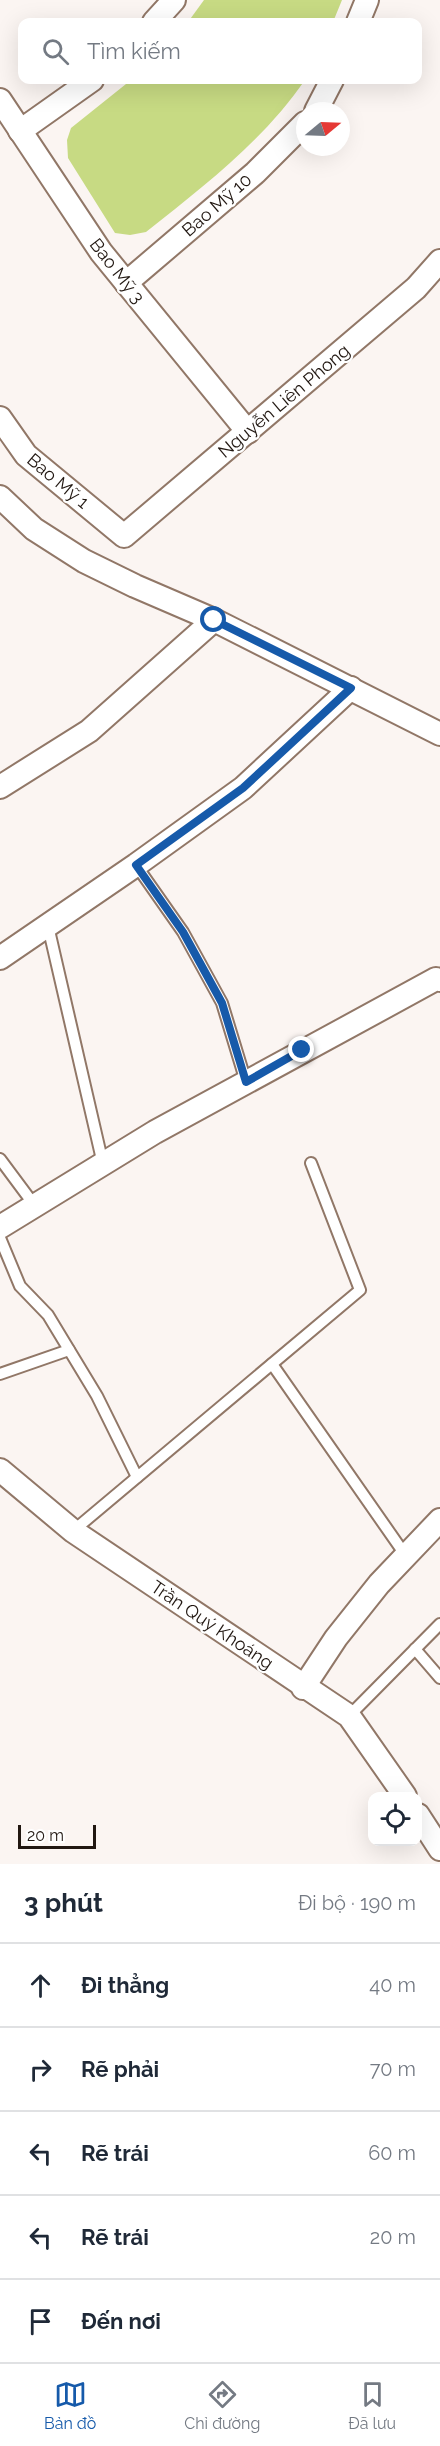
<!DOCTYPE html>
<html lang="vi">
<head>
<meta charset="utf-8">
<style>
	body { margin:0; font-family:Raleway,sans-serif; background:#f2f2f3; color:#1f2937 }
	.controls { position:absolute; right:18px; bottom:18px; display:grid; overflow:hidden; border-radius:12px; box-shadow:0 6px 24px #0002 }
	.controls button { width:54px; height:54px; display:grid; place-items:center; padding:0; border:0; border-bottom:2px solid #e0e1e3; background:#fff; color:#1f2937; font:30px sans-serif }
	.compass { position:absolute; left:296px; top:102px; width:54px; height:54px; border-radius:50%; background:#fff; box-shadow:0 6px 24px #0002; rotate:71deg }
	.scale { position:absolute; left:18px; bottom:15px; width:78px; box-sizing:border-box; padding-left:6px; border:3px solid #211711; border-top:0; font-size:16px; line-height:21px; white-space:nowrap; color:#211711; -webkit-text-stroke:4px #fff; paint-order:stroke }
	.stop { position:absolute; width:18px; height:18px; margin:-14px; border:4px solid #165aaa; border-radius:50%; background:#fff }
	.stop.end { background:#165aaa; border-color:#fff; box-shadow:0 2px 6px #0008 }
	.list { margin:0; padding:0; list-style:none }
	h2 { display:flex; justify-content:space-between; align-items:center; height:78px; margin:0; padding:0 24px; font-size:26px }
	h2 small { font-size:20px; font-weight:400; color:#747a83 }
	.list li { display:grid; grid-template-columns:39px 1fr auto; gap:18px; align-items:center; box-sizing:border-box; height:84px; padding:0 24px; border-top:2px solid #e0e1e3 }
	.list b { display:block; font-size:22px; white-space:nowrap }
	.list em { font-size:20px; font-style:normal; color:#747a83 }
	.icon { flex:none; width:33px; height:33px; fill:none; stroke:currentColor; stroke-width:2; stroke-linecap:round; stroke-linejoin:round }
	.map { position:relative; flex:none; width:440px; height:1864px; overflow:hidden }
	.search { position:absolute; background:#fff; box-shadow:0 6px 24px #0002; left:18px; right:18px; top:18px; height:66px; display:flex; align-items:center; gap:15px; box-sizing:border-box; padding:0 21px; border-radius:12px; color:#747a83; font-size:22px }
	.sheet { height:498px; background:#fff }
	nav { display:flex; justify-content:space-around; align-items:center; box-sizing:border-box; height:84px; border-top:2px solid #e0e1e3; background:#fff; font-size:16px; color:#747a83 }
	nav a { display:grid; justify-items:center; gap:3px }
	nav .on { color:#165aaa }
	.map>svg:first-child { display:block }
	.green { fill:#c7da83 }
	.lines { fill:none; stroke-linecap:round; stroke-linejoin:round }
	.service-casing { stroke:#917767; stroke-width:14 }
	.minor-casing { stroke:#917767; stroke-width:26 }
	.service { stroke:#fff; stroke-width:10 }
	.minor { stroke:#fff; stroke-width:22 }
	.route { stroke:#165aaa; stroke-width:8 }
	.labels { text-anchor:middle; stroke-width:4.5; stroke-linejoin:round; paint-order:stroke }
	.street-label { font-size:18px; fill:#211711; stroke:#fff }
</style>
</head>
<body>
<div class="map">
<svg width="440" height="1864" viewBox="0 0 440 1864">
	<rect width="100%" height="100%" fill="#fbf5f2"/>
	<!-- green -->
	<g class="green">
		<path d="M204 0H342L333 22H188Z"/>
		<path d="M131 80H305C263 141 204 186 146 232L130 235 115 233 68 158 67 140 71 128Z"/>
	</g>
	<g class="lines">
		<defs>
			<g id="service">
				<path d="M136 865 183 932 222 1003 246 1082"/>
				<path d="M48 926 103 1164"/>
				<path d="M0 1159 35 1206"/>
				<path d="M0 1238 20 1286 48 1315 97 1396 137 1477"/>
				<path d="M272 1364 406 1556"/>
				<path d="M0 1374 69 1350"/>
				<path d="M73 1531 360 1290 311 1163"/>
				<path d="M415 1649 440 1678"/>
				<path d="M349 1716 440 1624"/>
			</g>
			<g id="minor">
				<path d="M154 22 174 0"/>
				<path d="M358 22 367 0"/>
				<path d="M0 100 101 252 248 432"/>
				<path d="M316 111 332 80"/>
				<path d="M20 131 92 80"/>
				<path d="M126 283 255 173 305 123"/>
				<path d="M0 418 26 455 124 536 416 288 440 261"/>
				<path d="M0 497 34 529 84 561 135 586 214 620 440 734"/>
				<path d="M0 787 89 731 214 620"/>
				<path d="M0 958 136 865 243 788 351 688"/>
				<path d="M0 1227 155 1132 436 979 440 980"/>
				<path d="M0 1470 73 1531 349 1716 405 1796"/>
				<path d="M303 1688 336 1638 379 1584 440 1520"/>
				<path d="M418 1815 440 1849"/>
			</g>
		</defs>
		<!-- service casing -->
		<use href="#service" class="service-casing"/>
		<!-- minor casing -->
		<use href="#minor" class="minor-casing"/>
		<!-- service -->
		<use href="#service" class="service"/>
		<!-- minor -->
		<use href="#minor" class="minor"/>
	</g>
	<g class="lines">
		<!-- route -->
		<path class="route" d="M214 620 351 688 243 788 136 865 183 932 222 1003 246 1082 302 1050"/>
	</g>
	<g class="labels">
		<!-- street labels -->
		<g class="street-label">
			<text transform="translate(217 205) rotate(-41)" y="6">Bao Mỹ 10</text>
			<text transform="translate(117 271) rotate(52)" y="6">Bao Mỹ 3</text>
			<text transform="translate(284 401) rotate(-40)" y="6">Nguyễn Liên Phong</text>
			<text transform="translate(58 481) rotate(40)" y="6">Bao Mỹ 1</text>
			<text transform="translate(212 1625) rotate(34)" y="6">Trần Quý Khoáng</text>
		</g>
	</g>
</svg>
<div class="controls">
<button><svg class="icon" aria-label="locate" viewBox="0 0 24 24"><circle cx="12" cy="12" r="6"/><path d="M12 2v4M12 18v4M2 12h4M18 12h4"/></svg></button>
</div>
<svg class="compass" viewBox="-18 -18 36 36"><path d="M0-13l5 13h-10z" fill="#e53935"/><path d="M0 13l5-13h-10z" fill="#747a83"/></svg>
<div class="scale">20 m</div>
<div class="stop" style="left:214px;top:620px"></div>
<div class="stop end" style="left:302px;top:1050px"></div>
<div class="search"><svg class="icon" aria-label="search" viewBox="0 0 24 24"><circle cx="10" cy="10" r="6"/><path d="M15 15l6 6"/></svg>Tìm kiếm</div>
</div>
<section class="sheet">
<h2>3 phút<small>Đi bộ · 190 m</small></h2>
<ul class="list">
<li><svg class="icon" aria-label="ahead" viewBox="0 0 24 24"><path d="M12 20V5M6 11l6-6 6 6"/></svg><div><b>Đi thẳng</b></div><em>40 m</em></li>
<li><svg class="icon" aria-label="right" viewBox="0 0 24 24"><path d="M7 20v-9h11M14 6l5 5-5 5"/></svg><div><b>Rẽ phải</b></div><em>70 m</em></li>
<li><svg class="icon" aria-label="left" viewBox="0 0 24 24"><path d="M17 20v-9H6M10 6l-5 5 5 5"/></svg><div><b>Rẽ trái</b></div><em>60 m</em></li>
<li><svg class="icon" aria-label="left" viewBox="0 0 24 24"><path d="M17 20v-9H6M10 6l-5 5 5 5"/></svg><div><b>Rẽ trái</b></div><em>20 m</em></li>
<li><svg class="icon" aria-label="arrive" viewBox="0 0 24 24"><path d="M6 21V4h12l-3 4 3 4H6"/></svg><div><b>Đến nơi</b></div></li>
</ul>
</section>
<nav>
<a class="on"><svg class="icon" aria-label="map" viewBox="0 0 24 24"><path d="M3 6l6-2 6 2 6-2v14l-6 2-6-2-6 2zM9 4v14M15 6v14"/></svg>Bản đồ</a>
<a><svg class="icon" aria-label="directions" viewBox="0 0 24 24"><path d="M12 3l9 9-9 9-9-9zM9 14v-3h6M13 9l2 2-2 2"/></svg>Chỉ đường</a>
<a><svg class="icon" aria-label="saved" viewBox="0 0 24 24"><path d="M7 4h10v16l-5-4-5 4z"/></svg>Đã lưu</a>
</nav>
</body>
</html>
